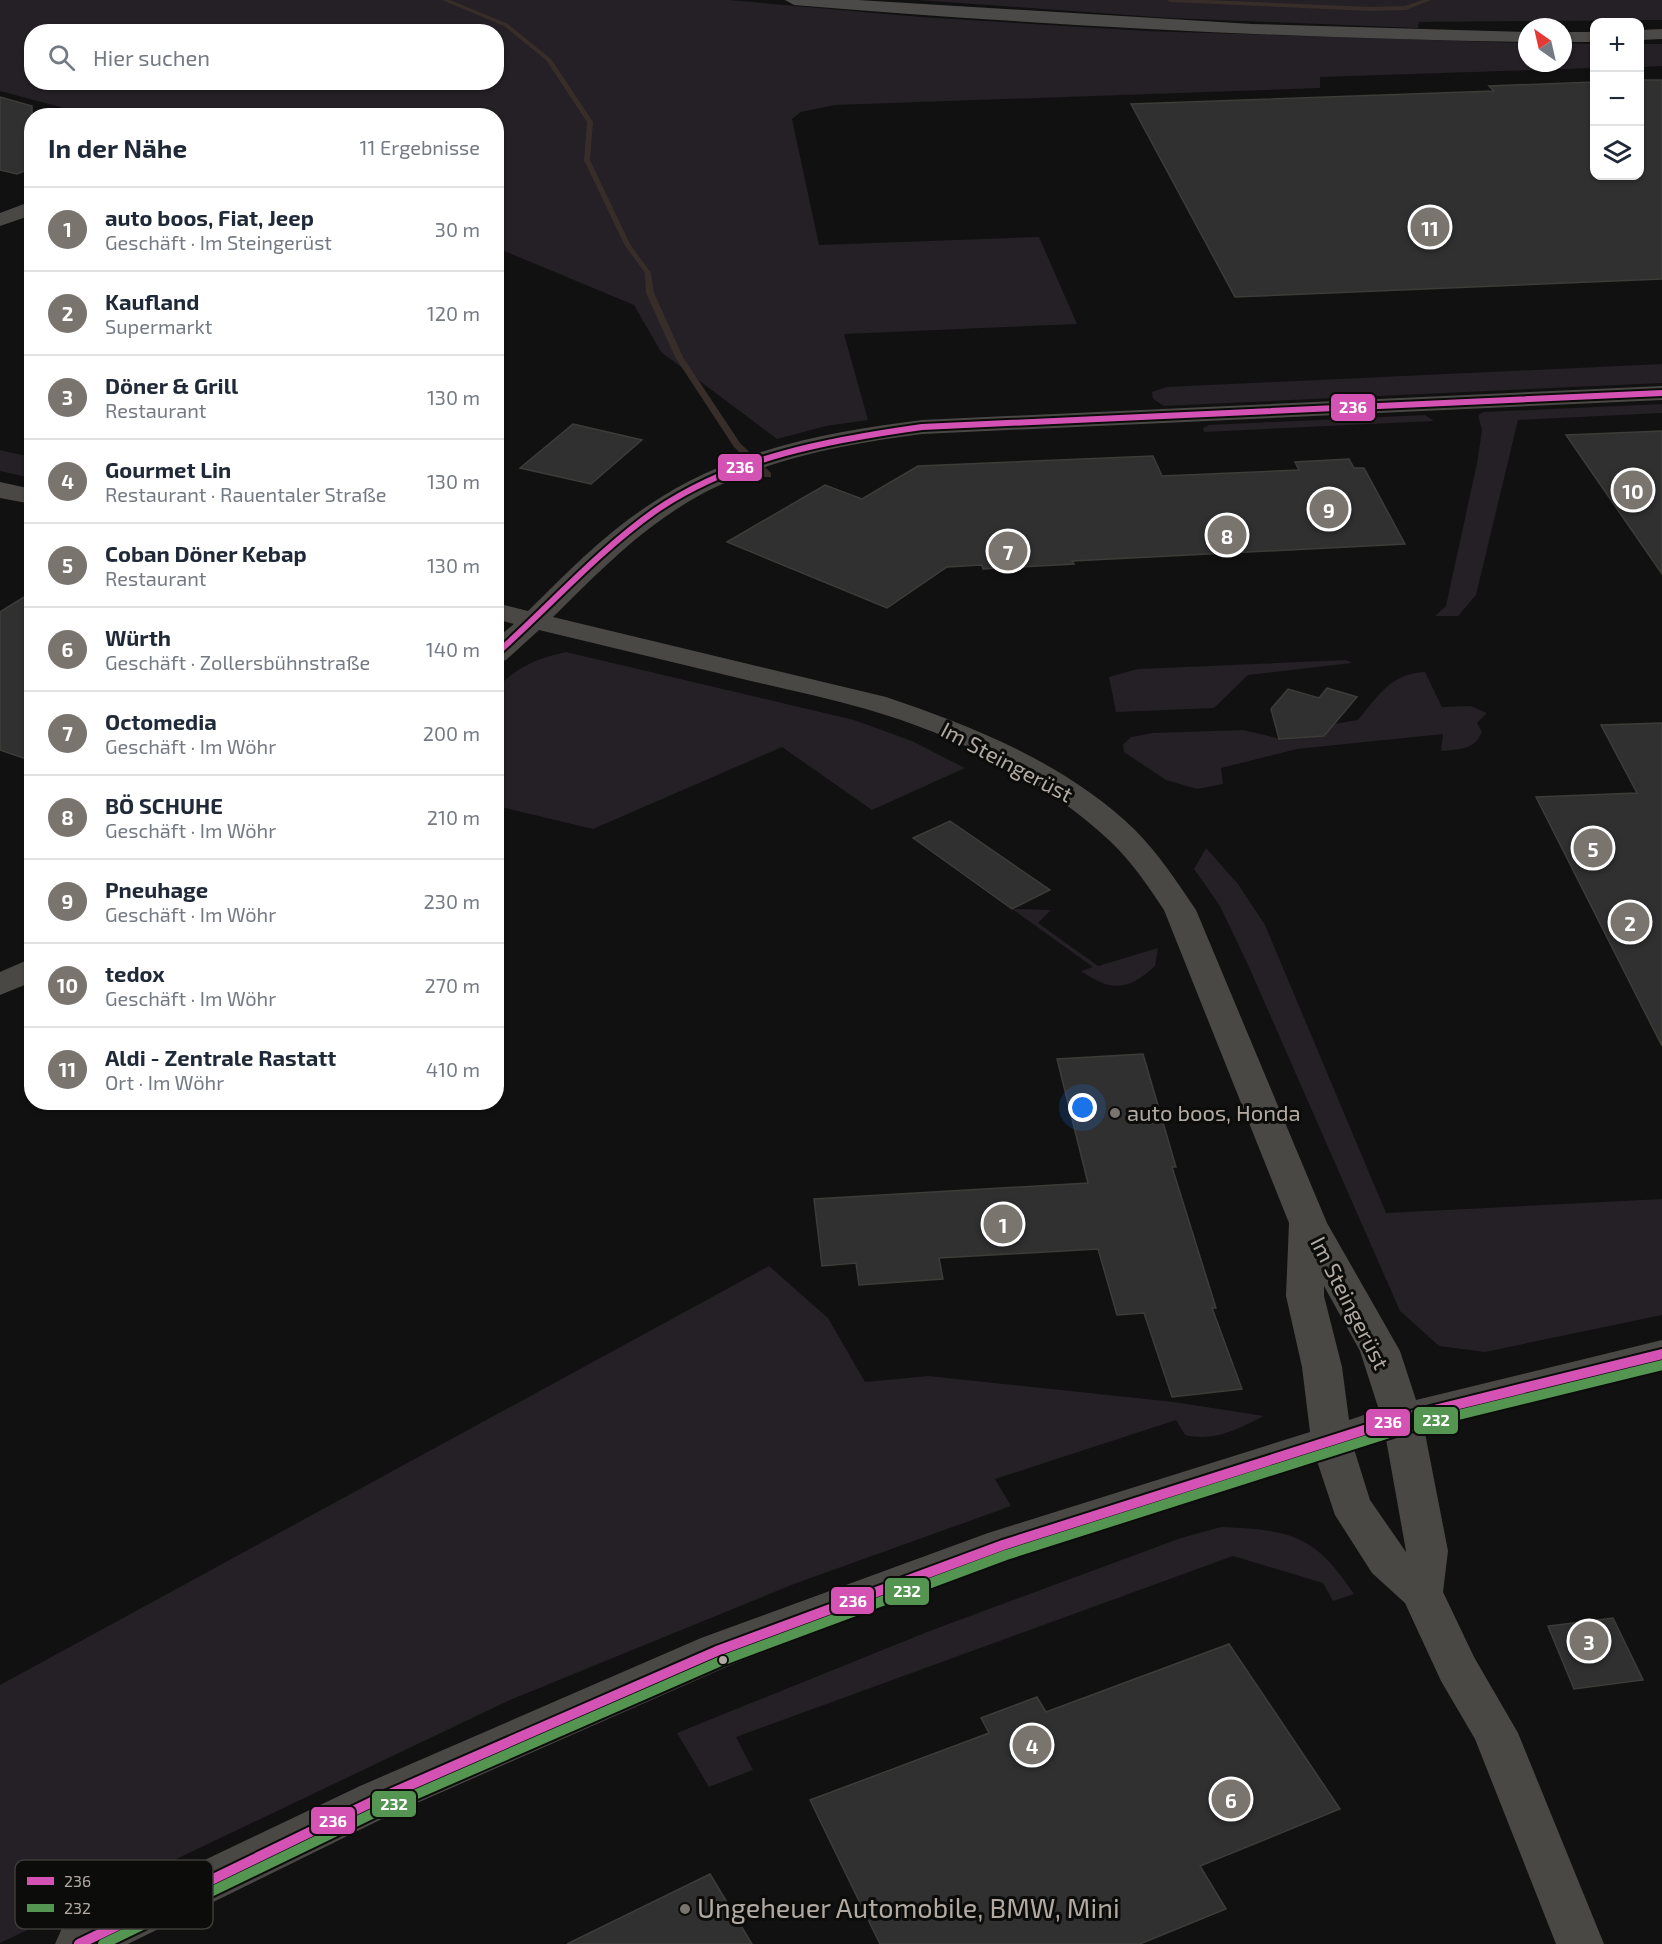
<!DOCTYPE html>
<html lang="de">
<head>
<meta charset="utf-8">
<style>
	body { margin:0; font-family:"Exo 2",sans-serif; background:#f2f2f3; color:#1f2937 }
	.controls { position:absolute; right:18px; top:18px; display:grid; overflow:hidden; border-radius:12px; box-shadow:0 2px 4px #0004 }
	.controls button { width:54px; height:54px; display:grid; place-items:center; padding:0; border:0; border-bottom:2px solid #e0e1e3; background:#fff; color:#1f2937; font:30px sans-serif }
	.compass { position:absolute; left:1518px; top:18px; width:54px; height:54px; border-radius:50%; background:#fff; box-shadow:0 2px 4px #0004; rotate:326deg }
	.you { position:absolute; left:1083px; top:1108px; width:21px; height:21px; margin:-15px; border:4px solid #fff; border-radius:50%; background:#1a73e8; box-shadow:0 0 0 9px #1a73e833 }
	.badge { display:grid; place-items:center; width:39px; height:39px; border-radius:50%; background:#7a746f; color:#fff; font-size:20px; font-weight:700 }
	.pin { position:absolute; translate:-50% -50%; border:3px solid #fff; box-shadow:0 2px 6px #0006 }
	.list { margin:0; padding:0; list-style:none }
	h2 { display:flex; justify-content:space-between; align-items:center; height:78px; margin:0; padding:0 24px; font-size:26px }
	h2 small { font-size:20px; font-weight:400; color:#747a83 }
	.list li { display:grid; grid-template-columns:39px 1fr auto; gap:18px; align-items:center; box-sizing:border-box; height:84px; padding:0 24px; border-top:2px solid #e0e1e3 }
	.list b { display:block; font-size:22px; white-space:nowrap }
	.list p { margin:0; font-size:20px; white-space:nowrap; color:#747a83 }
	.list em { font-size:20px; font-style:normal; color:#747a83 }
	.icon { flex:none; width:33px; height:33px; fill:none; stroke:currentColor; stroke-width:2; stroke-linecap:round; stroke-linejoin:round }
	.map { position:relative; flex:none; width:1662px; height:1944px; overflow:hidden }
	.search { position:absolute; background:#fff; box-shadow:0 2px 4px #0004; left:24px; top:24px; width:480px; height:66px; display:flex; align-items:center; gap:15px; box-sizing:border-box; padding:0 21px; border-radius:24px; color:#747a83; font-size:22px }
	.panel { position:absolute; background:#fff; box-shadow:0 2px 4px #0004; left:24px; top:108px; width:480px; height:1002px; border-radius:24px }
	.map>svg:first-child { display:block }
	.green { fill:#251f26; fill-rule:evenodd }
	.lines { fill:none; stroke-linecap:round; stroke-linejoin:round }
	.stream { fill:#372e2a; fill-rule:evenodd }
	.building { fill:#313030; stroke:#3d3c39; stroke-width:1.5 }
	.minor { fill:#494845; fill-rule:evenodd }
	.major { fill:#4b4a48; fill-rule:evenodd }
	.bus-1-far1-casing { stroke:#0c0c0b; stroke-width:10 }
	.bus-1-casing { stroke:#0c0c0b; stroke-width:14 }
	.bus-2-casing { stroke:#0c0c0b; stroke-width:14 }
	.bus-1-far1 { stroke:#d552b5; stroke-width:6 }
	.bus-1 { stroke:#d552b5; stroke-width:10 }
	.bus-2 { stroke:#559552; stroke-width:10 }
	.poi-dot { fill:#7a746f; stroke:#0c0c0b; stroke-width:2 }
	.bus-dot { fill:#b2aaa2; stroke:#0c0c0b; stroke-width:2 }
	.labels { text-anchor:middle; stroke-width:6; stroke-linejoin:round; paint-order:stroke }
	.street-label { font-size:22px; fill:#b2aaa2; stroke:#0c0c0b }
	.poi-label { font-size:22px; fill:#b2aaa2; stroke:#0c0c0b; text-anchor:start }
	.near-poi-label { font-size:27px; fill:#b2aaa2; stroke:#0c0c0b; text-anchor:start }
	.key { fill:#0c0c0b; stroke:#3e3b38; stroke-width:1.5 }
	.key-label { font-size:16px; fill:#b2aaa2 }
	.line-badge { stroke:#0c0c0b; stroke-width:2 }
	.badge-label { font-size:16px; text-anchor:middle; font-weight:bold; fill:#fff }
</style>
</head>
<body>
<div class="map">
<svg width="1662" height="1944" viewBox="0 0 1662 1944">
	<rect width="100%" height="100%" fill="#111"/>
	<!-- green -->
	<g class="green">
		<path d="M0 0H729L921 17 1147 31 1527 43V63H1563V43L1594 44V68L1320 77V88L835 105 801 112 792 119 819 245 1039 237 1077 324 844 334 868 420 826 426 777 439 661 352 634 305 497 248 496 116 90 115 0 91ZM32 32H496V82H32Z"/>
		<path d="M918 0H1662V20L1419 22 1418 28 1169 18Z"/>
		<path d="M1640 44H1662V66L1640 67Z"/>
		<path d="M1662 364V383L1164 406 1153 399 1152 392 1167 387Z"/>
		<path d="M1662 404V413L1518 420 1476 595 1458 616H1435L1446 606 1477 463 1482 430 1478 415 1484 412Z"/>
		<path d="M1425 415 1434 421 1204 432 1203 428 1209 425Z"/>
		<path d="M0 450 31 457V478L0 471Z"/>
		<path d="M566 652 854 720 912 741 965 768 872 810 782 747 593 829 497 806V687C520 666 535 659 566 652Z"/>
		<path d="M1346 660 1352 663 1248 675 1214 708 1116 712 1109 677 1138 669Z"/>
		<path d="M1425 672 1442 707 1471 706 1487 713 1477 723 1482 732C1474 751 1458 749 1441 751L1443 734 1297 749 1221 768 1223 784 1197 789 1166 780 1124 752 1123 745 1131 737 1153 733 1243 730 1281 739 1326 736 1322 726 1358 720C1379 695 1390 674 1425 672Z"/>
		<path d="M1206 848 1238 884 1265 925 1386 1213 1662 1199V1315L1485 1352 1439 1346 1400 1311 1249 967 1220 906 1194 869Z"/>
		<path d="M1012 909 1051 910 1038 923 1098 966 1158 948 1155 966C1128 991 1111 992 1081 971L1093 967Z"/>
		<path d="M769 1266 828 1318 865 1382 928 1376 1174 1402 1264 1416C1237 1429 1216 1442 1185 1435L1176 1420 995 1479 1011 1506 794 1584 510 1700 0 1943V1685Z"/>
		<path d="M1221 1527C1291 1530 1314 1534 1354 1594L1333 1601 1323 1583 1233 1556 736 1737 753 1770 709 1787 677 1733 927 1632 1181 1538Z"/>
	</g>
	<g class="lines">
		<!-- stream -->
		<g class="stream">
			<path d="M442 0H450L508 24 551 59 593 122 590 160 630 244 651 273 654 293 683 357 740 443 771 473V477H765L734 447 675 357 646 293 645 273 624 244 584 160 587 122 546 60 504 26Z"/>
			<path d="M1167 0H1207L1370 7 1405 6 1423 0H1431L1406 10 1370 11 1170 2Z"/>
		</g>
	</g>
	<!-- building -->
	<g class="building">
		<path d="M1640 80H1662V279L1235 297 1131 104 1494 91 1489 86 1594 82V176H1640Z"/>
		<path d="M0 97 32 106V168L17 174 0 170Z"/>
		<path d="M573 424 642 440 591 484 520 468Z"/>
		<path d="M1662 431V574L1566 435Z"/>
		<path d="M1153 456 1162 476 1299 470 1295 462 1349 459 1354 468H1364L1405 544 1072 561 1074 564 983 569 982 565 947 567 887 608 727 542 825 485 862 499 918 466Z"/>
		<path d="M32 592V761L0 750V612Z"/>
		<path d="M1327 688 1357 697 1324 736 1279 739 1271 709 1288 689 1319 698Z"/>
		<path d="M1662 723V1046L1536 797 1637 793 1601 725Z"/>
		<path d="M950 821 1050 890 1012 909 913 838Z"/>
		<path d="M1143 1054 1176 1167H1172L1216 1308H1212L1242 1389 1172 1397 1144 1313 1117 1315 1098 1249 939 1258 943 1279 859 1285 856 1263 822 1266 814 1199 1088 1183 1057 1059Z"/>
		<path d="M1613 1618 1643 1680 1574 1689 1548 1626Z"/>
		<path d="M1229 1644 1340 1809 1200 1866 1226 1909 1140 1944H880L810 1800 989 1733 981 1718 1037 1697 1046 1712Z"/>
		<path d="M710 1874 752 1944H567Z"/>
	</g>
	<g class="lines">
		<!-- minor -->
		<g class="minor">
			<path d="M32 201V215L0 226V213Z"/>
			<path d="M1662 386V400L922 434C832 446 741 463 665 517 624 545 589 582 553 617L886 697C975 727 1067 764 1135 830 1159 854 1177 882 1196 910L1327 1223 1400 1351 1416 1400 1662 1340V1368L1424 1428 1448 1551 1443 1592 1474 1657 1518 1733 1604 1944H1556L1475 1739 1441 1681 1405 1603 1372 1573 1335 1515 1317 1461 1017 1557 733 1664 392 1814 128 1944H55L62 1928 360 1786 701 1638 988 1533 1310 1432 1302 1367 1286 1296 1289 1223 1164 910C1148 886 1132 862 1111 842 1044 779 954 734 866 709 828 698 789 690 751 681 680 664 610 647 539 630L506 660 496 662V639L514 624 496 619V603L528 611C566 574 604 534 649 505 730 450 826 432 922 420ZM1324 1286 1360 1351 1379 1410 1349 1420 1342 1367 1324 1296ZM1386 1439 1406 1551V1552L1370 1500 1354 1449Z"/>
			<path d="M0 482 32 489V504L0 498Z"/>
			<path d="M32 958V982L0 995V972Z"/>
		</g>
		<!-- major -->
		<g class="major">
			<path d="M785 0H858L1252 24 1527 32V42C1282 38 1038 25 794 5Z"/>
			<path d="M1662 29V39L1640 40V30Z"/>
			<rect x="1563" y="32" width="31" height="10"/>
		</g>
		<defs>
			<path id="bus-1-far1" d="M496 654C549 607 597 552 655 511 734 457 829 440 922 427L1662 393"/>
			<path id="bus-1" d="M79 1944 376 1800 717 1651 1003 1545 1402 1418 1662 1354"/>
			<path id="bus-2" d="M103 1944 380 1810 721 1661 1006 1555 1405 1428 1662 1365"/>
		</defs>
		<!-- bus-1-far1 casing -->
		<use href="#bus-1-far1" class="bus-1-far1-casing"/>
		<!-- bus-1 casing -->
		<use href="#bus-1" class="bus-1-casing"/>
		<!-- bus-2 casing -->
		<use href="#bus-2" class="bus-2-casing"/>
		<!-- bus-1-far1 -->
		<use href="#bus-1-far1" class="bus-1-far1"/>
		<!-- bus-1 -->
		<use href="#bus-1" class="bus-1"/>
		<!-- bus-2 -->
		<use href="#bus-2" class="bus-2"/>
	</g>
	<!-- markers -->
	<g class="poi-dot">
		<circle cx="1115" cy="1113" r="6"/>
		<circle cx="685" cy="1909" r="6"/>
	</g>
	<circle class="bus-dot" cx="723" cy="1660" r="5"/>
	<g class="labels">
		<!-- street labels -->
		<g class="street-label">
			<text transform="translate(1007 762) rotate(28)" y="8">Im Steingerüst</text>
			<text transform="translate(1350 1303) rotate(63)" y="8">Im Steingerüst</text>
		</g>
		<!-- poi labels -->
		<g class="poi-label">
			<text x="1127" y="1121">auto boos, Honda</text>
		</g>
		<!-- near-poi labels -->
		<g class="near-poi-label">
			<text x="697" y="1918">Ungeheuer Automobile, BMW, Mini</text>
		</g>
	</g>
	<!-- legend -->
	<rect x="15" y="1860" width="198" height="69" rx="9" class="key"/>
	<rect x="27" y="1877" width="27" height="8" fill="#d552b5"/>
	<rect x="27" y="1904" width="27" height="8" fill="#559552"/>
	<g class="key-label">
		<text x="64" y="1887">236</text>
		<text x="64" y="1914">232</text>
	</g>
	<g class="line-badge">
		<rect x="1330" y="393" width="46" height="29" rx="6" fill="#d552b5"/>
		<rect x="717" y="453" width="46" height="29" rx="6" fill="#d552b5"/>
		<rect x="1413" y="1406" width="46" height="29" rx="6" fill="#559552"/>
		<rect x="1365" y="1408" width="46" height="29" rx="6" fill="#d552b5"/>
		<rect x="884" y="1577" width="46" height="29" rx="6" fill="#559552"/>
		<rect x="830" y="1586" width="45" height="29" rx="6" fill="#d552b5"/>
		<rect x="371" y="1790" width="46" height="28" rx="6" fill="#559552"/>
		<rect x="310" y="1806" width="46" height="29" rx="6" fill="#d552b5"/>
	</g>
	<g class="badge-label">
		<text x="1353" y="413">236</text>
		<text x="740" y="473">236</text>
		<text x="1436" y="1426">232</text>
		<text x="1388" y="1428">236</text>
		<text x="907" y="1597">232</text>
		<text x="853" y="1607">236</text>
		<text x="394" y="1810">232</text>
		<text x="333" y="1827">236</text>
	</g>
</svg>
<div class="controls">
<button>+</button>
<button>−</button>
<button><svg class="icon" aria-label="layers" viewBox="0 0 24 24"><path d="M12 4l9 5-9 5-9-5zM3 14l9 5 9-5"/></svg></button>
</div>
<svg class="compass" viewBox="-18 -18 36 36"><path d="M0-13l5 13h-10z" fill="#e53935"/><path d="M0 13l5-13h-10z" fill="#747a83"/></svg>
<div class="you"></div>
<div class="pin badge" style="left:1003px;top:1224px">1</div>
<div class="pin badge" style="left:1630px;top:922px">2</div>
<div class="pin badge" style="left:1589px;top:1641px">3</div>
<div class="pin badge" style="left:1032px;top:1745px">4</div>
<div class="pin badge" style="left:1593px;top:848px">5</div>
<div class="pin badge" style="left:1231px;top:1799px">6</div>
<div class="pin badge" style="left:1008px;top:551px">7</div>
<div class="pin badge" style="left:1227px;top:535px">8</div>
<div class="pin badge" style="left:1329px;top:509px">9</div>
<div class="pin badge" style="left:1633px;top:490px">10</div>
<div class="pin badge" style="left:1430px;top:227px">11</div>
<div class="search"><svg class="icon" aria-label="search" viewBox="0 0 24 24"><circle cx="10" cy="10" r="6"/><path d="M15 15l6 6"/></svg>Hier suchen</div>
<section class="panel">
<h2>In der Nähe<small>11 Ergebnisse</small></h2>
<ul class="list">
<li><span class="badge">1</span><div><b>auto boos, Fiat, Jeep</b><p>Geschäft · Im Steingerüst</p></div><em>30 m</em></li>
<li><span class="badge">2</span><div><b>Kaufland</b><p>Supermarkt</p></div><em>120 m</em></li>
<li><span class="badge">3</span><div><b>Döner &amp; Grill</b><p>Restaurant</p></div><em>130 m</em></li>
<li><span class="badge">4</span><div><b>Gourmet Lin</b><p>Restaurant · Rauentaler Straße</p></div><em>130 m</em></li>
<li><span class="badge">5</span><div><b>Coban Döner Kebap</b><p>Restaurant</p></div><em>130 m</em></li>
<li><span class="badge">6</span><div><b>Würth</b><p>Geschäft · Zollersbühnstraße</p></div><em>140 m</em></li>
<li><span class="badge">7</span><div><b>Octomedia</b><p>Geschäft · Im Wöhr</p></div><em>200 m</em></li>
<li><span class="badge">8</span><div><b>BÖ SCHUHE</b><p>Geschäft · Im Wöhr</p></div><em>210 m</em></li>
<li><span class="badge">9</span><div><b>Pneuhage</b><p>Geschäft · Im Wöhr</p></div><em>230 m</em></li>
<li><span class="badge">10</span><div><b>tedox</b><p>Geschäft · Im Wöhr</p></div><em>270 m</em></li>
<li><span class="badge">11</span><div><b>Aldi - Zentrale Rastatt</b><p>Ort · Im Wöhr</p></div><em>410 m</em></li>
</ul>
</section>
</div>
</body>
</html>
